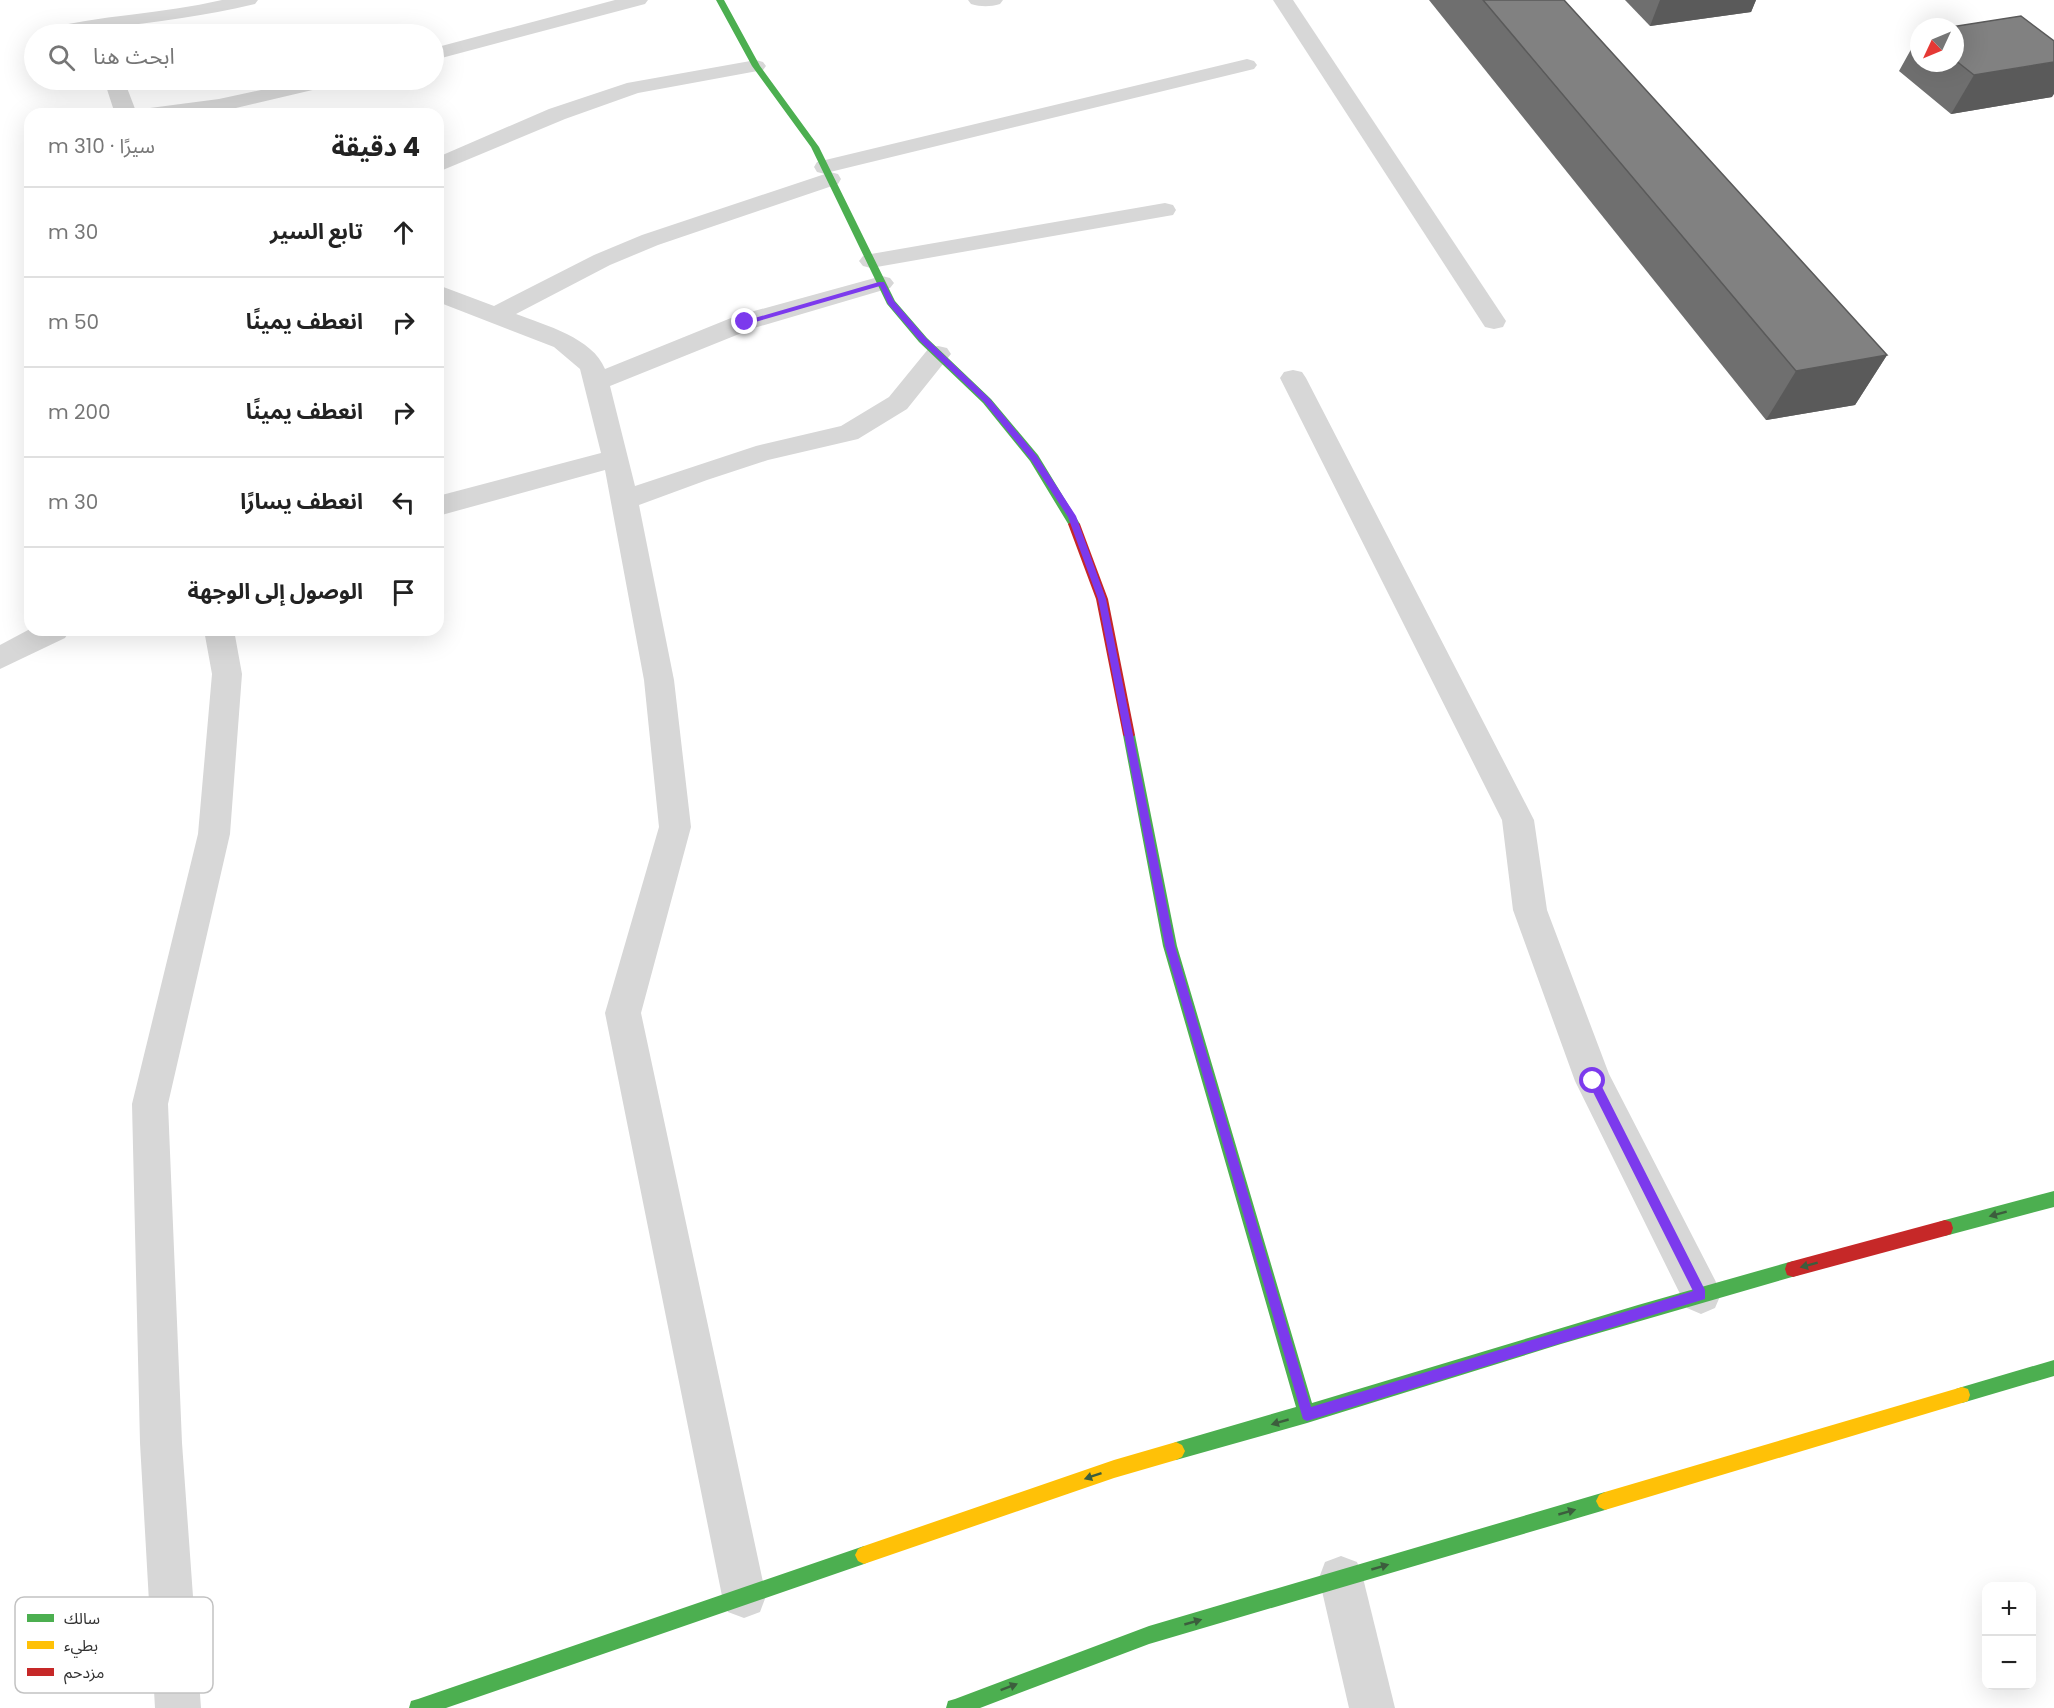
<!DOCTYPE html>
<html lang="ar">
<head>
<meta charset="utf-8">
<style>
	body { margin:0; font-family:Poppins,"Noto Sans Arabic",sans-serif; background:#f6f6f6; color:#222; direction:rtl }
	.controls { position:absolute; right:18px; bottom:18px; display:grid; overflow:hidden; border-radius:12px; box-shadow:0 6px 24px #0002 }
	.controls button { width:54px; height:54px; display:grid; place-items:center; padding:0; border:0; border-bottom:2px solid #e0e0e0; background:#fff; color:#222; font:30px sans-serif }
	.compass { position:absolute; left:1910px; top:18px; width:54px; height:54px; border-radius:50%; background:#fff; box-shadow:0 6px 24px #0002; rotate:226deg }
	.stop { position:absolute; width:18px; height:18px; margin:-14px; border:4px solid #7c3aed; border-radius:50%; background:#fff }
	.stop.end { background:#7c3aed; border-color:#fff; box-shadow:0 2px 6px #0008 }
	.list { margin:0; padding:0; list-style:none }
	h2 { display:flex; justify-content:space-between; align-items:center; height:78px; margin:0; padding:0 24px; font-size:26px }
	h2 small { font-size:20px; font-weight:400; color:#767676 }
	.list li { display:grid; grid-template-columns:39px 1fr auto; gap:18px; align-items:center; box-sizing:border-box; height:90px; padding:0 24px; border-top:2px solid #e0e0e0 }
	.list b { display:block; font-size:22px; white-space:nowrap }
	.list em { font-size:20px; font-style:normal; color:#767676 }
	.icon { flex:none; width:33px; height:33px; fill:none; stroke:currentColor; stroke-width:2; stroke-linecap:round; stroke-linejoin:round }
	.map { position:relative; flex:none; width:2054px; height:1708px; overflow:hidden; direction:ltr }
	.search { position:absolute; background:#fff; box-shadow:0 6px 24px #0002; left:24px; top:24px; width:420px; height:66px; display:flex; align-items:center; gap:15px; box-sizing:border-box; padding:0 21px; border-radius:33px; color:#767676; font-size:22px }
	.panel { position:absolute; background:#fff; box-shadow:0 6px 24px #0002; left:24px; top:108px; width:420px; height:528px; border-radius:18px; direction:rtl }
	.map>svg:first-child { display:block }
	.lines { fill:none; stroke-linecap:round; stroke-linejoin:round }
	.street { fill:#d7d7d7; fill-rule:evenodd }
	.fast { fill:#4caf50; fill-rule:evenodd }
	.slow { fill:#ffc107; fill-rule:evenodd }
	.jam { fill:#c62828; fill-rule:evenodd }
	.wall { fill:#6f6f6f }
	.shaded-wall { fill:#5a5a5a }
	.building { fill:#818181; stroke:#5a5a5a; stroke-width:1.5 }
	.oneway { fill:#3c5e3d }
	.route { fill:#7c3aed }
	.key { fill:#fff; stroke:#c2c2c2; stroke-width:1.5 }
	.key-label { font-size:16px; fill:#333 }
</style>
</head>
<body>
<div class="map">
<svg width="2054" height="1708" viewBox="0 0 2054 1708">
	<rect width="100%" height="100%" fill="#fff"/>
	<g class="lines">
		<!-- street -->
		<g class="street">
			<path d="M222 0H258L255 4C205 16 156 22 105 28 82 31 60 37 37 34L40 30C100 15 162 14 222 0Z"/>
			<path d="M615 0H648L645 4 434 60V48Z"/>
			<path d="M968 0H1003L1000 4C990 7 981 7 971 4Z"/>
			<path d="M1273 0H1293L1506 321 1503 327 1494 329 1485 327Z"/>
			<path d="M1247 59 1254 61 1257 65 1254 69 830 172 838 174 841 179 838 184 658 245 610 265 516 314C545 325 593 338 605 369L736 316 882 276 890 278 894 283 890 288 754 328 610 386 635 486 756 446 841 426 889 397 929 348 938 346 947 348 951 354 907 409 858 439 768 460 707 480 639 505 674 680 691 827 641 1013 766 1596 760 1612 744 1618 728 1612 722 1596 605 1013 659 827 644 680 605 470 438 516V496L601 453 580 369 554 347 438 302V285L494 306 594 255 642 235 825 174 817 172 814 167 817 162Z"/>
			<path d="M756 60 763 62 766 66 763 70 638 93 565 119 438 172V157L549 109 627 83Z"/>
			<path d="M104 80H124L137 114H115Z"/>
			<path d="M308 80H341L338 84 219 112 205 114H139L142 109 150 108 219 99Z"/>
			<path d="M1165 203 1173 205 1176 210 1173 215 871 268 863 266 859 261 863 256 871 254Z"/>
			<path d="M1293 370 1302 372 1306 378 1534 820 1547 910 1609 1074 1715 1280 1721 1294 1715 1308 1701 1314 1687 1308 1575 1081 1513 910 1502 820 1280 378 1284 372Z"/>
			<path d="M30 629 70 630 65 638 0 669V645Z"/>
			<path d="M204 630H234L242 674 230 834 168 1104 182 1443 201 1708H155L140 1443 132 1104 198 834 212 674Z"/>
			<path d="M1341 1556 1357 1562 1363 1578 1395 1708H1349L1319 1578 1325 1562Z"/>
		</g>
		<!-- fast -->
		<g class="fast">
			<path d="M716 0H724L760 66 819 147 895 301 927 338 991 399 1038 455 1080 524 1078 527H1070L1030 461 983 403 919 342 887 304 811 147 752 66Z"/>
			<path d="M1129 730 1135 735 1177 946 1312 1403 1638 1305 1793 1261 1799 1263 1801 1269 1799 1275 1561 1344 1307 1423 1176 1460 1170 1457 1167 1451 1170 1445 1176 1442 1296 1407 1163 946 1123 735Z"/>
			<path d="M2054 1191V1207L1945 1236 1939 1234 1937 1228 1939 1222 1945 1220Z"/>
			<path d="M2054 1360V1376L1962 1403 1956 1401 1954 1395 1956 1389 1962 1387Z"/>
			<path d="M1605 1492 1611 1495 1614 1501 1611 1507 1605 1510 1149 1644 980 1708H946L948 1701 955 1699 1149 1626Z"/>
			<path d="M864 1546 870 1549 873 1555 870 1561 864 1564 446 1708H409L411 1701 418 1699Z"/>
		</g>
		<!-- slow -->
		<g class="slow">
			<path d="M1962 1387 1968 1389 1970 1395 1968 1401 1962 1403 1605 1510 1599 1507 1596 1501 1599 1495 1605 1492Z"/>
			<path d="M1176 1442 1182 1445 1185 1451 1182 1457 1176 1460 1114 1478 864 1564 858 1561 855 1555 858 1549 864 1546 1114 1460Z"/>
		</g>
		<!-- jam -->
		<g class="jam">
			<path d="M1074 520 1080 524 1108 599 1135 735 1129 740 1123 735 1096 599 1068 524Z"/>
			<path d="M1945 1220 1951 1222 1953 1228 1951 1234 1945 1236 1793 1277 1787 1275 1785 1269 1787 1263 1793 1261Z"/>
		</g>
	</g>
	<!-- wall -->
	<g class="wall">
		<path d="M1429 0H1564L1887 355 1855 405 1766 420Z"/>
		<path d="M1625 0H1756L1751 12 1650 26Z"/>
		<path d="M1955 27 2052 97 1951 114 1899 71 1919 35V63H1955Z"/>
	</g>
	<!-- shaded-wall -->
	<g class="shaded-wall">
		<path d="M1660 0H1756L1751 12 1650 26Z"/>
		<path d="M2054 62V94L2052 97 1951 114 1974 75Z"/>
		<path d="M1887 355 1855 405 1766 420 1796 371Z"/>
	</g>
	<!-- building -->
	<g class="building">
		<path d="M1483 0H1564L1887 355 1796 371Z"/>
		<path d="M2021 16 2054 41V62L1974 75 1955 60V27H1951Z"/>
	</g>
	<!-- one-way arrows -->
	<defs><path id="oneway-solid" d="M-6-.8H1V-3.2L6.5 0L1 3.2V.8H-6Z" transform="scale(1.5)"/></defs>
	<g class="oneway">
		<use href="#oneway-solid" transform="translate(1998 1214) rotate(165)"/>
		<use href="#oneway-solid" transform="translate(1809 1265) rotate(165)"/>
		<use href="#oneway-solid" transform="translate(1280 1422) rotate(164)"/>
		<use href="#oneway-solid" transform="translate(1093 1476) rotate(161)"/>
		<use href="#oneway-solid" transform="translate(1567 1512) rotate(-16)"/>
		<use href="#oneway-solid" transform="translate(1380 1567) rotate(-16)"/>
		<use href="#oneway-solid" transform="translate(1193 1622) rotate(-16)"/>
		<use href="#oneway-solid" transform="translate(1009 1687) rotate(-21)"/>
	</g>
	<!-- route -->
	<path class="route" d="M879 282H884L894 301 926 338 990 399 1037 456 1076 516 1106 599 1175 946 1311 1407 1693 1291 1589 1084 1588 1081 1593 1076 1597 1077 1705 1290V1299L1307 1421 1303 1419 1165 946 1098 599 1068 517 1031 460 984 402 920 341 888 304 880 286 745 325 741 322Z"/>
	<!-- legend -->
	<rect x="15" y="1597" width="198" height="96" rx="9" class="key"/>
	<rect x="27" y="1614" width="27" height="8" fill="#4caf50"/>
	<rect x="27" y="1641" width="27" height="8" fill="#ffc107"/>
	<rect x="27" y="1668" width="27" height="8" fill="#c62828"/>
	<g class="key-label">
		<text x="64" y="1624">سالك</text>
		<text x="64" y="1651">بطيء</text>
		<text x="64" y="1678">مزدحم</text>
	</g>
</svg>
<div class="controls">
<button>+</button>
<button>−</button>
</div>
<svg class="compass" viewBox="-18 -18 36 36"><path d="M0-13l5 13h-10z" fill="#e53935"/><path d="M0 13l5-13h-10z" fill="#767676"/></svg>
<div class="stop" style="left:1593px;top:1081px"></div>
<div class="stop end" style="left:745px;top:322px"></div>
<div class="search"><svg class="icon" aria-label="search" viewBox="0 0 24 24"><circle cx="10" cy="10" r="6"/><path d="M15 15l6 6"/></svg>ابحث هنا</div>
<section class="panel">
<h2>4 دقيقة<small>سيرًا · 310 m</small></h2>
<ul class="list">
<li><svg class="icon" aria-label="ahead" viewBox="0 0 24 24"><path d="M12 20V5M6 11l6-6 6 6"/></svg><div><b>تابع السير</b></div><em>30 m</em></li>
<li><svg class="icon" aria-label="right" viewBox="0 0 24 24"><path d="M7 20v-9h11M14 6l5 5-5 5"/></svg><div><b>انعطف يمينًا</b></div><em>50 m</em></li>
<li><svg class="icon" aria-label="right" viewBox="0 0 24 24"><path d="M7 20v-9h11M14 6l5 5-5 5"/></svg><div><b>انعطف يمينًا</b></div><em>200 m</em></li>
<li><svg class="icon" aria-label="left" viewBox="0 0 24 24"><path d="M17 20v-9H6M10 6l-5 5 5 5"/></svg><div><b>انعطف يسارًا</b></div><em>30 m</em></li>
<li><svg class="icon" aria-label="arrive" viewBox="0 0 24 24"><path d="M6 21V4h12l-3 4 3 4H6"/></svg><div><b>الوصول إلى الوجهة</b></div></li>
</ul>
</section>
</div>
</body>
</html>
